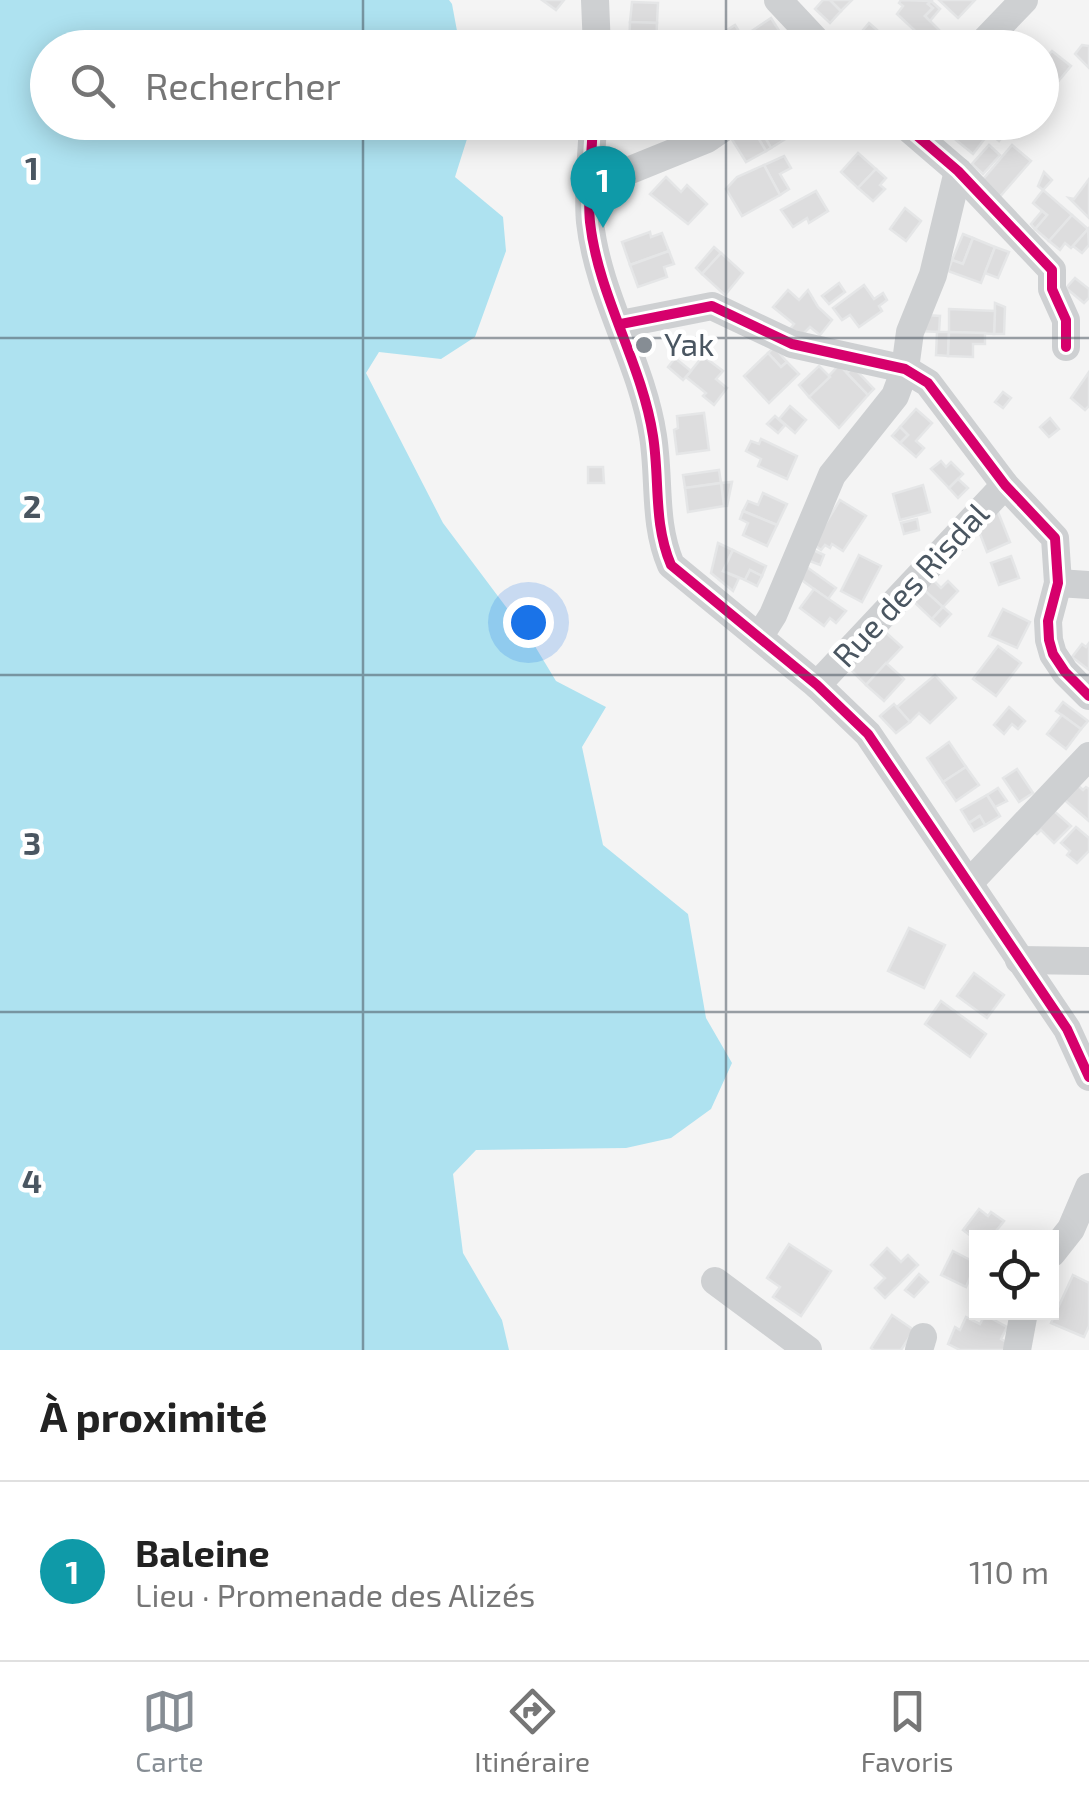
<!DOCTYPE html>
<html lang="fr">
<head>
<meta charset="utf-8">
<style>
	body { margin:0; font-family:"Exo 2",sans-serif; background:#f6f6f6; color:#222 }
	.controls { position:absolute; right:30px; bottom:30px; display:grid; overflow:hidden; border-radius:0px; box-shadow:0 5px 25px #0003 }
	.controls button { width:90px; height:90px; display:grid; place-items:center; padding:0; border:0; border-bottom:2px solid #e0e0e0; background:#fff; color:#222; font:50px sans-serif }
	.you { position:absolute; left:528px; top:622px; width:35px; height:35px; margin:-25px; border:8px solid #fff; border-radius:50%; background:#1a73e8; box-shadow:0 0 0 15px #1a73e833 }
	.badge { display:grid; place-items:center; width:65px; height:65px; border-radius:50%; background:#868d94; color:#fff; font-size:32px; font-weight:700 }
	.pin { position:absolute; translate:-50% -82px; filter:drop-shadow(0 2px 5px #0008) }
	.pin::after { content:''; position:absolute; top:52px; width:35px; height:30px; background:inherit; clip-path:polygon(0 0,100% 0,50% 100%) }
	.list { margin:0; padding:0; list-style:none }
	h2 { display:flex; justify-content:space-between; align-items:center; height:130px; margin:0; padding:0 40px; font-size:42px }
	h2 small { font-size:32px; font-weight:400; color:#767676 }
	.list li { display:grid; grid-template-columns:65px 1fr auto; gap:30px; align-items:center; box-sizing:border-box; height:180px; padding:0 40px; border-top:2px solid #e0e0e0 }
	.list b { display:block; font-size:38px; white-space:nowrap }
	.list p { margin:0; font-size:32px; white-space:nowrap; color:#767676 }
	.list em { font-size:32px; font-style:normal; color:#767676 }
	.icon { flex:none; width:55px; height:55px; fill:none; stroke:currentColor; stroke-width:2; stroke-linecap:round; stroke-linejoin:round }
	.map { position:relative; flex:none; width:1089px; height:1350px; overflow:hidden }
	.search { position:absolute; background:#fff; box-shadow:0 5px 25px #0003; left:30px; right:30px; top:30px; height:110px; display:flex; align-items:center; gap:25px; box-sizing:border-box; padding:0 35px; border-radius:55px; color:#767676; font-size:38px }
	.sheet { height:310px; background:#fff }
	nav { display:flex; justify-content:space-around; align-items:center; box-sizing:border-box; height:140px; border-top:2px solid #e0e0e0; background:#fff; font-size:28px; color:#767676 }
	nav a { display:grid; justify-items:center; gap:5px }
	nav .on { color:#868d94 }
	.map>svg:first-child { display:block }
	.water { fill:#aee2f0 }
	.building { fill:#ddddde; stroke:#e5e6e7; stroke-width:2.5 }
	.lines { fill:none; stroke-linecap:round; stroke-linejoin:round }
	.minor { stroke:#ced0d2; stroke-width:28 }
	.cycleway-casing { stroke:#fff; stroke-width:16 }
	.cycleway { stroke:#d6006c; stroke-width:10 }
	.grid { fill:none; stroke:#4a5661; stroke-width:2.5; stroke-opacity:0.55 }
	.poi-dot { fill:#868d94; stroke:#fff; stroke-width:4 }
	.labels { text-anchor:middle; stroke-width:9; stroke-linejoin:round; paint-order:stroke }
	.poi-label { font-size:32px; fill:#4a5661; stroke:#fff; text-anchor:start }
	.street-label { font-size:32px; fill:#4a5661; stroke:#fff }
	.grid-label { font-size:32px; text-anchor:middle; font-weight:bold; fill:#4a5661; stroke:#fff; stroke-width:9; stroke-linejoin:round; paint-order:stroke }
</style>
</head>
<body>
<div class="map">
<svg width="1089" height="1350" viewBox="0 0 1089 1350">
	<rect width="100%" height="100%" fill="#f4f4f4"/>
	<!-- water -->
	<path class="water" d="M0 0H449L452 4 460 47 48 48V122L472 123 455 177 503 217 506 251 475 337 441 359 379 352 366 373 443 523 533 643 556 681 606 707 582 747 603 845 688 914 706 1018 732 1063 711 1109 671 1138 626 1148 476 1150 453 1174 463 1253 502 1320 509 1350H0Z"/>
	<!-- building -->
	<g class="building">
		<path d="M542 0H564L556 10Z"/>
		<path d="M823 0H830L841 11 830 23 815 9Z"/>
		<path d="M830 0H852L841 11Z"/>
		<path d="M901 0 931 1 928 4 933 8 925 16 950 41 945 48 916 46 923 38 897 14 903 6 899 3Z"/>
		<path d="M939 0H975L958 18Z"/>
		<path d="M931 1 940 9 930 21 925 16 933 8 928 4Z"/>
		<path d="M632 2 658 3 657 23 630 22Z"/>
		<path d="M771 18 785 40 773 47 753 30Z"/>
		<path d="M630 22 657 23 656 48H629Z"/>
		<path d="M869 23 886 38 878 48H848Z"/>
		<path d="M735 25 749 47 723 48 716 37Z"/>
		<path d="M1082 45 1089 46V68L1075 54Z"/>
		<path d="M1052 51 1071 66 1056 84 1042 72V56L1045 59Z"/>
		<path d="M782 122 790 136 771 148 757 123Z"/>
		<path d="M815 122H838L826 134Z"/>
		<path d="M960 122H977L989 133 973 154 950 135Z"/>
		<path d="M990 122H1013V123L999 141 984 129Z"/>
		<path d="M757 123 771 148 766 151 751 126Z"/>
		<path d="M751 126 766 151 746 162 731 138Z"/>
		<path d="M989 145 1000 155 983 174 972 164Z"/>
		<path d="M1012 145 1031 161 997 200 979 184Z"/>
		<path d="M858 153 876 169 858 188 841 172Z"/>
		<path d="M784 156 791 168 780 174 789 189 780 195 764 165Z"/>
		<path d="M764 165 780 195 742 216 726 189 737 177Z"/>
		<path d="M876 169 886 178 880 185 885 189 873 201 858 188Z"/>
		<path d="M1044 172 1052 180 1043 190 1038 186Z"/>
		<path d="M666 177 681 192 687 185 707 204 688 224 650 194Z"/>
		<path d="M1089 179V218L1069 198 1074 199Z"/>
		<path d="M1043 190 1072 215 1049 241 1035 229 1047 215 1033 203Z"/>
		<path d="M816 191 828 211 809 223 807 218 793 227 781 210Z"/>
		<path d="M905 208 921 221 906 241 890 229Z"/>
		<path d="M1042 211 1047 215 1035 229 1031 224Z"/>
		<path d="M1072 215 1088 229 1071 248 1065 243 1060 250 1049 241Z"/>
		<path d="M1088 229 1089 245 1082 253 1073 246Z"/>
		<path d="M650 232 651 237 662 233 669 251 630 265 622 242Z"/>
		<path d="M963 234 973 238 963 264 952 260Z"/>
		<path d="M973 238 995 247 981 283 948 271 952 260 963 264Z"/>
		<path d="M714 247 721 253 702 274 696 268Z"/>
		<path d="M995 247 1009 252 998 278 985 273Z"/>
		<path d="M669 251 674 264 664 267 667 277 638 287 630 265Z"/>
		<path d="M721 253 743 273 725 295 702 274Z"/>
		<path d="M1075 278 1089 289V298L1084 303 1066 288Z"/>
		<path d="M839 283 845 292 829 304 822 296Z"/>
		<path d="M864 285 874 299 883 293 887 300 879 306 882 311 859 327 850 315 842 320 833 308Z"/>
		<path d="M788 290 799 300 808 290 818 307 832 320 820 335 810 327 802 335 790 329 794 324 773 307Z"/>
		<path d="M995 303 1005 307 1004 334H994Z"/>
		<path d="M949 309 995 311 994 334 949 332Z"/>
		<path d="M926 315 940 316 939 332 918 331Z"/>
		<path d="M937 332H949L948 356 936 355Z"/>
		<path d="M949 332 985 333V344H973V357L948 356Z"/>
		<path d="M774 347 787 362 781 367 768 353Z"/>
		<path d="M768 353 781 367 787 362 799 374 769 403 744 376Z"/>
		<path d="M703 356 723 371 716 379 727 388 714 405 703 396 706 393 686 377Z"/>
		<path d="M675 358 691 371 683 380 668 367Z"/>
		<path d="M839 365 868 395 839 428 809 397Z"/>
		<path d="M819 366 830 377 809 397 799 385Z"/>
		<path d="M853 367 874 389 868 395 847 373Z"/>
		<path d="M1089 372V406L1085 410 1071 398Z"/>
		<path d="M1003 392 1011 398 1003 408 995 402Z"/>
		<path d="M790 406 806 420 795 433 779 419Z"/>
		<path d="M916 409 932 423 916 441 924 448 916 457 900 443 908 435 900 427Z"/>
		<path d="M704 413 709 450 677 454 674 430 678 428 677 416Z"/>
		<path d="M775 416 785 425 778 433 767 424Z"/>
		<path d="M1050 418 1059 429 1049 437 1040 427Z"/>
		<path d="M900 427 908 435 900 443 892 436Z"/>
		<path d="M761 439 797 456 787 479 758 466 761 459 746 451 751 441 759 444Z"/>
		<path d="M941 461 946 467 951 462 963 474 949 488 931 469Z"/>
		<path d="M588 467H603L604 483H588Z"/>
		<path d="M719 470 721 483 685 488 683 475Z"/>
		<path d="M958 479 968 488 958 498 949 488Z"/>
		<path d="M732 482 727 506H724L721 483Z"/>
		<path d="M721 483 724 506 688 512 685 488Z"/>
		<path d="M923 485 930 512 900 520 893 494Z"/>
		<path d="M763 493 787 504 777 525 743 511 748 501 758 505Z"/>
		<path d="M840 500 866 516 843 551 832 544 830 548 825 545 821 550 813 544Z"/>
		<path d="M743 511 777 525 767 546 743 535 748 523 740 519Z"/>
		<path d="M998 512 1010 542 987 552 975 521Z"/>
		<path d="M917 519 919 530 904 534 901 523Z"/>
		<path d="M718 543 733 550 723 571 739 578 733 591 711 573Z"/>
		<path d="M811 549 824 555 820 565 807 560Z"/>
		<path d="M733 550 766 566 762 576 750 570 745 580 723 571Z"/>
		<path d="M859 555 881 566 862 602 841 591Z"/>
		<path d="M1011 556 1019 578 999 585 991 563Z"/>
		<path d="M801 563 836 588 828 599 796 576Z"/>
		<path d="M750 570 762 576 757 586 745 580Z"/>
		<path d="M931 578 941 588 948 581 958 591 943 607 922 588Z"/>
		<path d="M922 588 943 607 932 619 911 599Z"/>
		<path d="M814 589 846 611 836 623 830 618 824 626 800 608Z"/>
		<path d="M943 607 951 614 940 626 932 619Z"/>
		<path d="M1003 609 1030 622 1017 648 989 636Z"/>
		<path d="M883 630 902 647 866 685 848 667Z"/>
		<path d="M1089 643V670L1072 657 1082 644 1086 647Z"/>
		<path d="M998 646 1021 663 996 696 973 679Z"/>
		<path d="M886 663 904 679 884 701 866 685Z"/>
		<path d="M935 675 956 698 930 723 919 713 910 722 897 707Z"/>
		<path d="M1063 702 1088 721 1081 729 1056 711Z"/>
		<path d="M894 704 910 722 896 733 880 716Z"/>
		<path d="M1009 707 1025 721 1018 729 1012 724 1004 734 994 725Z"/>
		<path d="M1062 715 1081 729 1066 749 1047 734Z"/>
		<path d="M949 742 966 767 943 782 927 758Z"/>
		<path d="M966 767 979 785 956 801 943 782Z"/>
		<path d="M1017 769 1033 793 1019 802 1003 778Z"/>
		<path d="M1073 781 1083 790 1086 787 1089 789V821L1060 796Z"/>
		<path d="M998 788 1007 801 995 807 987 795Z"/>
		<path d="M987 795 1000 816 985 825 979 816 969 823 961 810Z"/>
		<path d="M1054 811 1071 826 1054 843 1041 830 1037 834 1029 826Z"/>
		<path d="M980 816 985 825 974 831 969 823Z"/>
		<path d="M1076 827 1089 838V851L1077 863 1067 855 1070 851 1061 843Z"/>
		<path d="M909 928 945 945 924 988 888 971Z"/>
		<path d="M974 973 1004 995 987 1018 957 996Z"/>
		<path d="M941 1001 986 1034 970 1057 925 1024Z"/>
		<path d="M979 1209 988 1216 991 1212 1004 1221 996 1231 1005 1238H976V1240L963 1230Z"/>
		<path d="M789 1244 831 1271 801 1316 773 1297 780 1287 767 1278Z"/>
		<path d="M887 1248 901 1262 908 1255 918 1265 885 1298 875 1288 885 1278 871 1265Z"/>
		<path d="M953 1251 976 1263 966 1287 941 1275Z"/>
		<path d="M919 1274 928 1282 914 1297 905 1290Z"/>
		<path d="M1073 1275 1089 1283V1326L1084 1337 1051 1323Z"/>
		<path d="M892 1315 914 1330 901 1350H874L871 1348Z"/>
		<path d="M985 1315 1007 1327 1001 1339 1013 1346 1011 1350H960L948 1344 955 1327 960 1330 966 1317 980 1324Z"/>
	</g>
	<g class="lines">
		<!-- minor -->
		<g class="minor">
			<path d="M595 0 597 48"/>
			<path d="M778 0 823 48"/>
			<path d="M978 48 1024 0"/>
			<path d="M593 122C592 155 587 190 590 222 598 296 642 363 653 436 660 480 653 523 671 565L817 685 868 734 1067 1029 1089 1077"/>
			<path d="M901 122 958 171 1052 270V289L1066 320V347"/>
			<path d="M591 174 623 173 707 139 732 122"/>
			<path d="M621 324 712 306 792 344 905 369 928 383 1005 485 1055 538 1058 583 1048 621 1049 640 1053 654 1065 672 1089 696"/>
			<path d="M1058 583 1089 585"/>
			<path d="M759 637 773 615 832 475 895 396 905 369 910 332 933 275 958 171"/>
			<path d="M817 685 1005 485"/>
			<path d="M970 882 1089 756"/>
			<path d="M1019 960 1089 961"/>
			<path d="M1052 1253 1071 1229 1089 1187"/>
			<path d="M715 1281 808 1350"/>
			<path d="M919 1350 923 1337"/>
			<path d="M1017 1350 1024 1312"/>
		</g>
		<defs>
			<g id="cycleway">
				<path d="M593 122C592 155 587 190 590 222 598 296 642 363 653 436 660 480 653 523 671 565L817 685 868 734 1067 1029 1089 1077"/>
				<path d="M901 122 958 171 1052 270V289L1066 320V347"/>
				<path d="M621 324 712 306 792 344 905 369 928 383 1005 485 1055 538 1058 583 1048 621 1049 640 1053 654 1065 672 1089 696"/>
			</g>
		</defs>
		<!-- cycleway casing -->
		<use href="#cycleway" class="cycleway-casing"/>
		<!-- cycleway -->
		<use href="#cycleway" class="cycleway"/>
	</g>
	<!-- grid -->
	<path class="grid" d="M363 0V48M726 0V48M363 122V1350M726 122V1350M0 338H1089M0 675H1089M0 1012H1089"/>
	<!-- markers -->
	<circle class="poi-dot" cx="644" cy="345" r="10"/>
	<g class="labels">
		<!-- poi labels -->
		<g class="poi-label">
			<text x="664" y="356">Yak</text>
		</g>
		<!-- street labels -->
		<g class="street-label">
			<text transform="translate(911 585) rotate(-47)" y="11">Rue des Risdal</text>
		</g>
	</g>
	<g class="grid-label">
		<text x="32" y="180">1</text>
		<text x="32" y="518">2</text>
		<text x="32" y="855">3</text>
		<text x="32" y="1193">4</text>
	</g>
</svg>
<div class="controls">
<button><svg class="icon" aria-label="locate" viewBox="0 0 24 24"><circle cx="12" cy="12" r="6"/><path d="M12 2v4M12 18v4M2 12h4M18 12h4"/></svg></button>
</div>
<div class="you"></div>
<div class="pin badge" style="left:603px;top:228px;background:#0f9aa8">1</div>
<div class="search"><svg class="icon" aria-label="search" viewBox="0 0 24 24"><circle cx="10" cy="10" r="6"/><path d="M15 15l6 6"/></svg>Rechercher</div>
</div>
<section class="sheet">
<h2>À proximité<small></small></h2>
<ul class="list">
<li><span class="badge" style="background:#0f9aa8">1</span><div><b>Baleine</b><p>Lieu · Promenade des Alizés</p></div><em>110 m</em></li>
</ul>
</section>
<nav>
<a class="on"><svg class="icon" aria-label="map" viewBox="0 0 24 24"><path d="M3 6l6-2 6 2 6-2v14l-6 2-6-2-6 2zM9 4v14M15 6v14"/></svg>Carte</a>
<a><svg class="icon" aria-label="directions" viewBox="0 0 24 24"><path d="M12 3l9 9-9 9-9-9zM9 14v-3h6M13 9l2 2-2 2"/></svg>Itinéraire</a>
<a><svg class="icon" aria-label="saved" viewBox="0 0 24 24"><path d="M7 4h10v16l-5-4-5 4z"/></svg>Favoris</a>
</nav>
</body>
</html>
